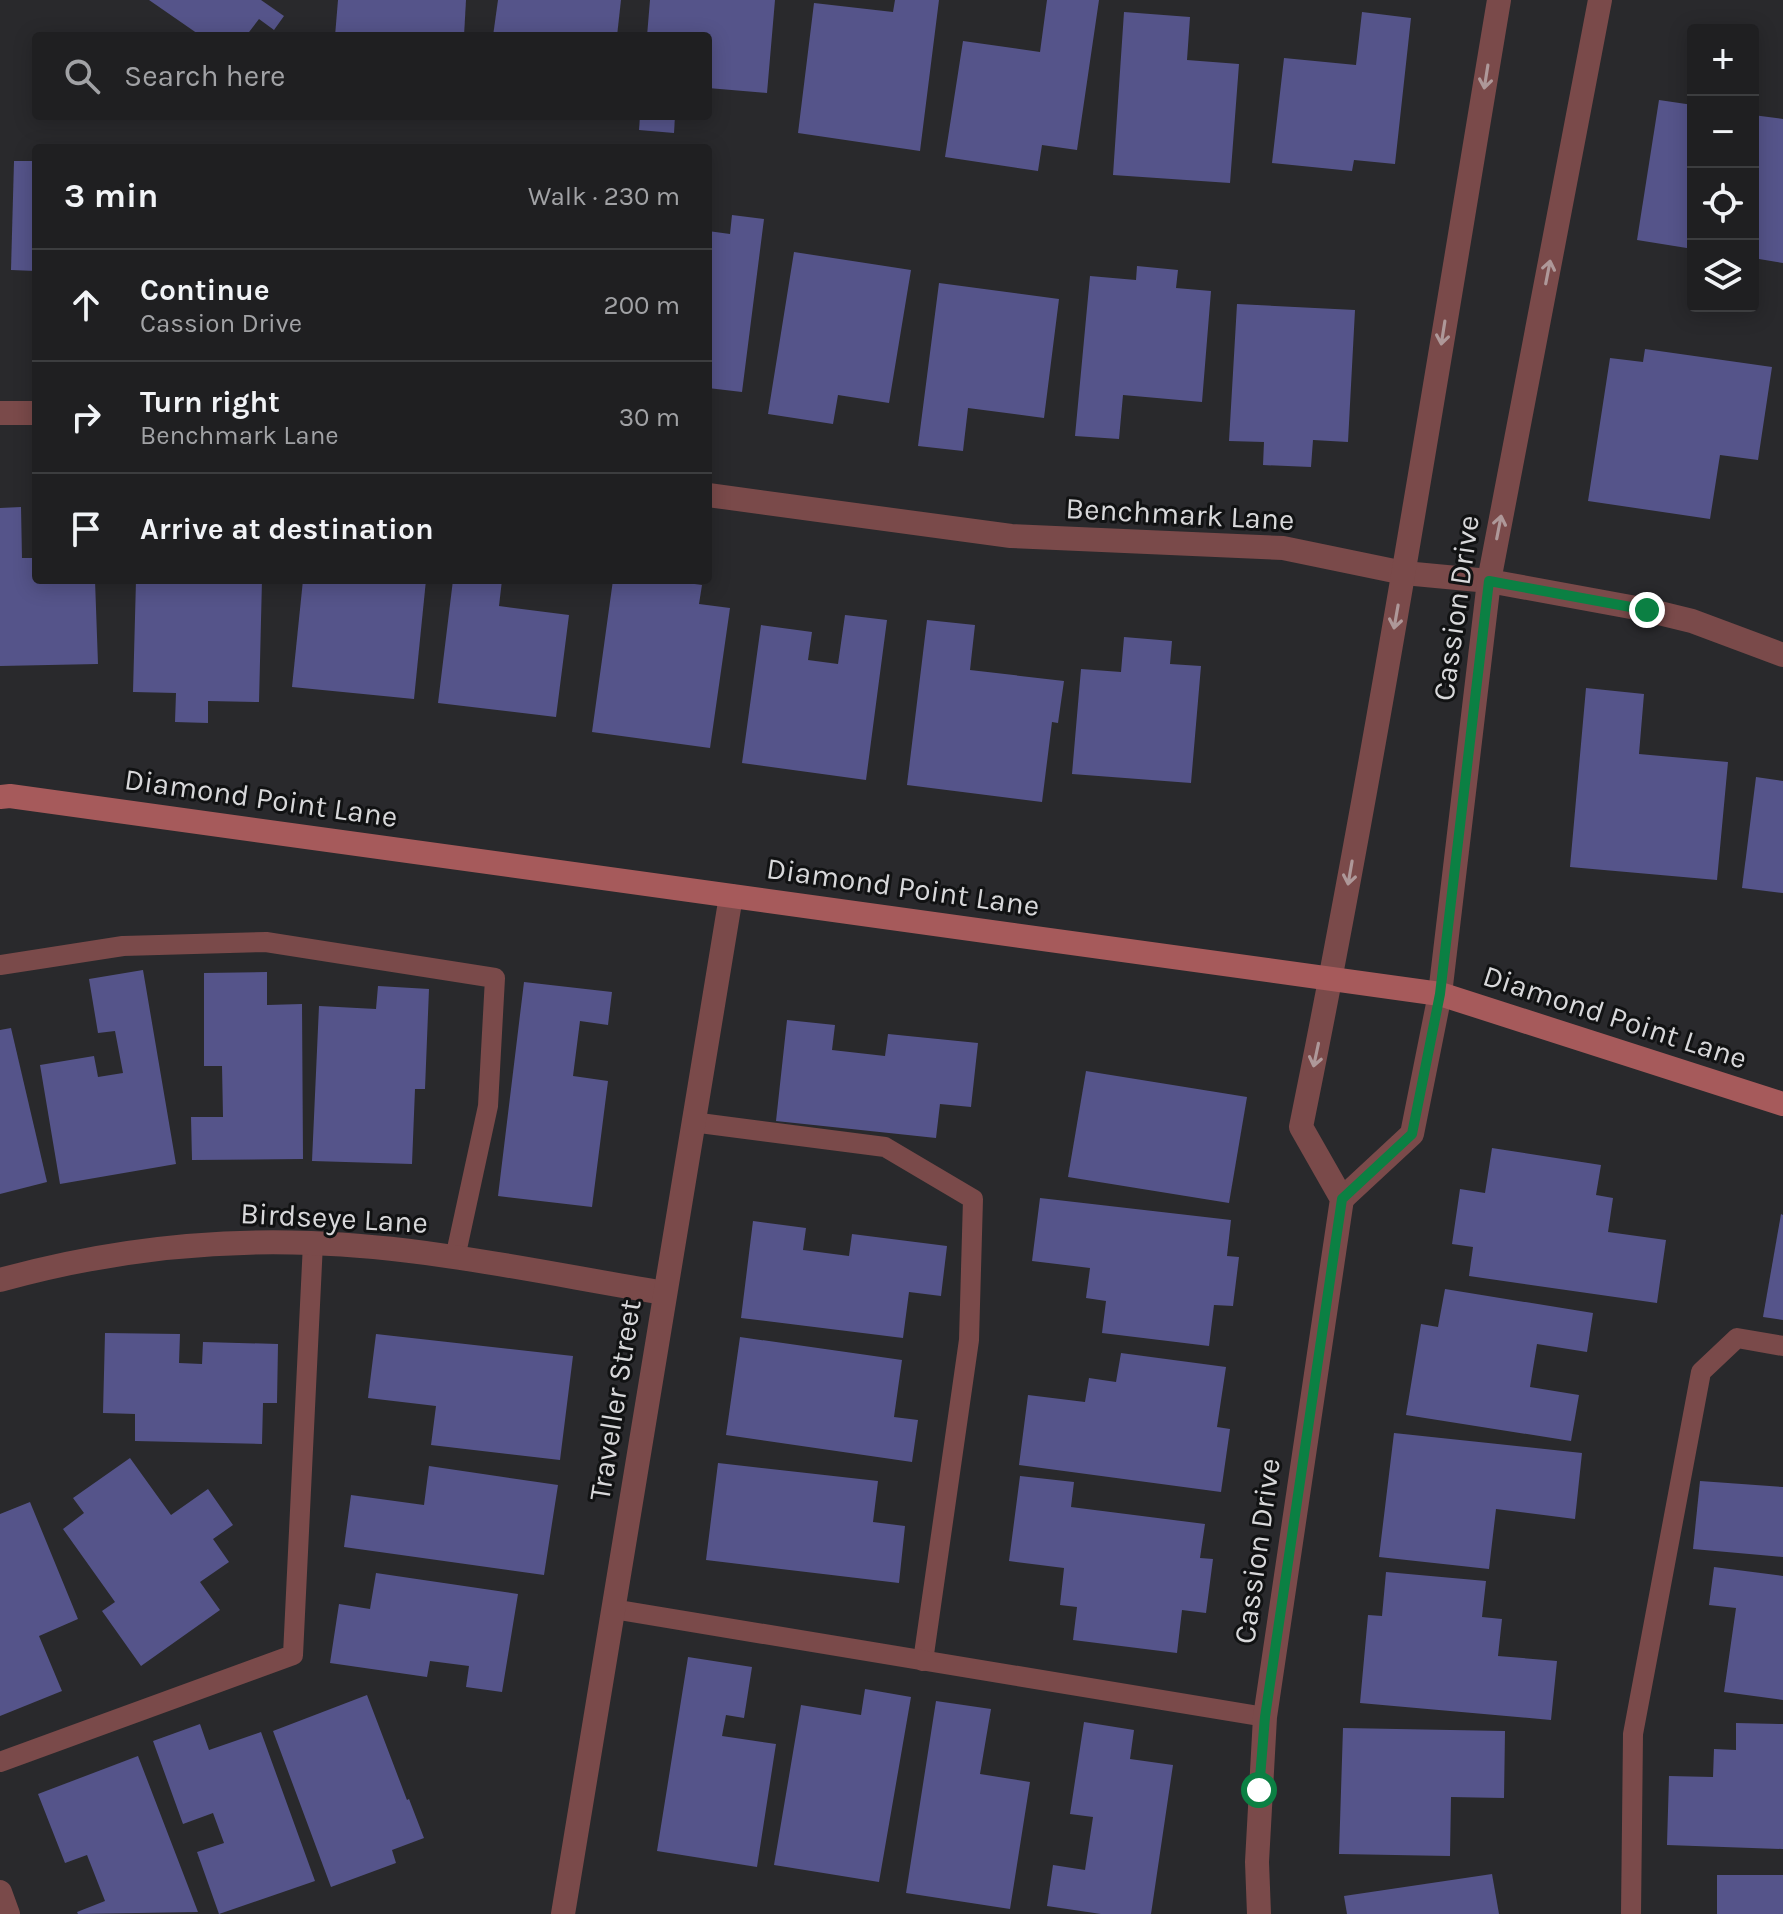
<!DOCTYPE html>
<html lang="en">
<head>
<meta charset="utf-8">
<style>
	body { margin:0; font-family:Karla,sans-serif; background:#27272a; color:#f1f3f6 }
	.controls { position:absolute; right:24px; top:24px; display:grid; overflow:hidden; border-radius:8px; box-shadow:0 4px 20px #0003 }
	.controls button { width:72px; height:72px; display:grid; place-items:center; padding:0; border:0; border-bottom:2px solid #3c3d3f; background:#1f1f21; color:#f1f3f6; font:40px sans-serif }
	.stop { position:absolute; width:24px; height:24px; margin:-18px; border:6px solid #0b8043; border-radius:50%; background:#fff }
	.stop.end { background:#0b8043; border-color:#fff; box-shadow:0 2px 8px #0008 }
	.list { margin:0; padding:0; list-style:none }
	h2 { display:flex; justify-content:space-between; align-items:center; height:104px; margin:0; padding:0 32px; font-size:34px }
	h2 small { font-size:26px; font-weight:400; color:#a1a2a5 }
	.list li { display:grid; grid-template-columns:52px 1fr auto; gap:24px; align-items:center; box-sizing:border-box; height:112px; padding:0 32px; border-top:2px solid #3c3d3f }
	.list b { display:block; font-size:30px; white-space:nowrap }
	.list p { margin:0; font-size:26px; white-space:nowrap; color:#a1a2a5 }
	.list em { font-size:26px; font-style:normal; color:#a1a2a5 }
	.icon { flex:none; width:44px; height:44px; fill:none; stroke:currentColor; stroke-width:2; stroke-linecap:round; stroke-linejoin:round }
	.map { position:relative; flex:none; width:1783px; height:1914px; overflow:hidden }
	.search { position:absolute; background:#1f1f21; box-shadow:0 4px 20px #0003; left:32px; top:32px; width:680px; height:88px; display:flex; align-items:center; gap:20px; box-sizing:border-box; padding:0 28px; border-radius:8px; color:#a1a2a5; font-size:30px }
	.panel { position:absolute; background:#1f1f21; box-shadow:0 4px 20px #0003; left:32px; top:144px; width:680px; height:440px; border-radius:8px }
	.map>svg:first-child { display:block }
	.building { fill:#55548a }
	.lines { fill:none; stroke-linecap:round; stroke-linejoin:round }
	.lane { stroke:#7a4a4a; stroke-width:20 }
	.street { stroke:#7a4a4a; stroke-width:24 }
	.secondary { stroke:#a65a5b; stroke-width:24 }
	.oneway { stroke:#ae9899 }
	.route { stroke:#0b8043; stroke-width:10 }
	.labels { text-anchor:middle; stroke-width:6; stroke-linejoin:round; paint-order:stroke }
	.street-label { font-size:30px; fill:#d8d8da; stroke:#111213 }
</style>
</head>
<body>
<div class="map">
<svg width="1783" height="1914" viewBox="0 0 1783 1914">
	<rect width="100%" height="100%" fill="#29292c"/>
	<!-- building -->
	<g class="building">
		<path d="M149 0H261L284 16 274 30 259 19 246 36H201Z"/>
		<path d="M338 0H466L464 36H335Z"/>
		<path d="M498 0H621L617 36H493Z"/>
		<path d="M650 0H775L767 93 708 88V36H647Z"/>
		<path d="M895 0H939L920 151 798 133 814 3 893 12Z"/>
		<path d="M1047 0H1099L1077 150 1042 145 1038 171 945 157 963 41 1040 52Z"/>
		<path d="M1124 12 1190 17 1187 60 1239 64 1230 183 1113 175Z"/>
		<path d="M1362 12 1411 18 1395 164 1354 160 1352 171 1272 163 1284 58 1356 65Z"/>
		<path d="M1659 100 1693 105V249L1637 240Z"/>
		<path d="M1753 115 1783 119V263L1753 258Z"/>
		<path d="M640 116H675L674 133 639 130Z"/>
		<path d="M14 161H36V271L11 270Z"/>
		<path d="M732 215 764 219 742 392 708 388V231L730 234Z"/>
		<path d="M794 252 911 270 889 403 838 395 833 424 768 414Z"/>
		<path d="M1137 266 1178 270 1176 288 1211 291 1202 402 1123 395 1119 439 1075 436 1090 276 1136 280Z"/>
		<path d="M939 283 1059 299 1044 418 968 408 963 451 918 446Z"/>
		<path d="M1237 304 1355 310 1348 442 1313 440 1311 467 1263 465 1264 442 1229 441Z"/>
		<path d="M1645 349 1772 367 1758 460 1720 455 1710 519 1588 501 1610 358 1643 362Z"/>
		<path d="M21 507 22 558H36V580H95L98 664 0 666V508Z"/>
		<path d="M136 580H262L259 702 208 701V723L175 722 176 693 133 692Z"/>
		<path d="M303 580H426L414 699 292 687Z"/>
		<path d="M453 580H502L499 606 569 615 556 717 438 703Z"/>
		<path d="M613 580H665L702 585 699 604 730 608 710 748 592 732Z"/>
		<path d="M845 615 887 620 866 780 742 763 761 625 812 632 808 660 838 664Z"/>
		<path d="M927 620 975 625 970 670 1064 681 1058 723 1052 722 1042 802 907 785Z"/>
		<path d="M1124 637 1172 641 1170 664 1201 666 1191 783 1072 774 1081 669 1121 672Z"/>
		<path d="M1586 688 1644 694 1639 754 1728 762 1717 880 1570 867Z"/>
		<path d="M1756 777 1783 781V893L1742 888Z"/>
		<path d="M143 970 176 1164 60 1184 40 1065 94 1056 98 1077 123 1073 115 1031 98 1033 89 979Z"/>
		<path d="M267 972V1005L302 1004 303 1159 192 1160 191 1117H223L222 1066H204V973Z"/>
		<path d="M524 982 612 992 608 1025 580 1021 573 1076 608 1081 592 1207 498 1196Z"/>
		<path d="M378 986 429 989 425 1089H415L412 1164 312 1161 319 1006 376 1009Z"/>
		<path d="M787 1020 835 1025 832 1050 885 1056 888 1034 978 1043 971 1107 940 1104 936 1138 776 1121Z"/>
		<path d="M11 1028 47 1182 0 1194V1030Z"/>
		<path d="M1086 1071 1247 1097 1229 1203 1068 1177Z"/>
		<path d="M1492 1148 1601 1165 1596 1195 1613 1198 1608 1232 1666 1240 1657 1303 1469 1276 1473 1247 1452 1244 1460 1189 1485 1193Z"/>
		<path d="M1040 1198 1231 1220 1227 1256 1239 1257 1233 1306 1214 1305 1209 1346 1102 1333 1106 1301 1086 1298 1090 1268 1032 1261Z"/>
		<path d="M1781 1214 1783 1215V1320L1763 1317Z"/>
		<path d="M753 1221 806 1228 803 1250 849 1256 852 1234 947 1246 941 1296 909 1292 903 1338 741 1318Z"/>
		<path d="M1445 1289 1593 1313 1587 1352 1537 1344 1530 1387 1579 1395 1571 1441 1406 1415 1421 1324 1438 1327Z"/>
		<path d="M105 1333 180 1334 179 1363 202 1364 203 1342 278 1344 277 1403H263L262 1444 135 1441V1414L103 1413Z"/>
		<path d="M376 1334 573 1356 560 1460 431 1445 436 1406 368 1398Z"/>
		<path d="M740 1337 902 1360 894 1417 918 1420 912 1462 726 1435Z"/>
		<path d="M1121 1353 1226 1367 1217 1427 1230 1429 1221 1492 1019 1465 1028 1395 1085 1402 1089 1378 1116 1382Z"/>
		<path d="M1394 1433 1582 1453 1575 1519 1496 1509 1489 1569 1379 1557Z"/>
		<path d="M130 1458 171 1515 208 1489 233 1525 213 1539 229 1562 200 1582 220 1610 141 1666 102 1611 115 1602 63 1529 84 1513 73 1498Z"/>
		<path d="M718 1463 878 1481 873 1522 905 1526 899 1583 706 1560Z"/>
		<path d="M429 1466 558 1485 544 1575 344 1547 351 1495 424 1505Z"/>
		<path d="M1020 1476 1074 1482 1071 1507 1205 1524 1200 1558 1213 1559 1206 1613 1182 1610 1177 1653 1073 1640 1077 1607 1060 1605 1064 1568 1009 1561Z"/>
		<path d="M1700 1481 1783 1487V1557L1693 1549Z"/>
		<path d="M30 1502 78 1619 39 1636 62 1691 0 1716V1514Z"/>
		<path d="M1714 1567 1783 1576V1700L1724 1692 1736 1608 1709 1605Z"/>
		<path d="M1386 1572 1486 1581 1482 1617 1502 1619 1498 1656 1557 1661 1551 1720 1360 1703 1368 1615 1382 1616Z"/>
		<path d="M376 1573 518 1594 502 1692 466 1687 469 1666 430 1661 427 1677 330 1663 339 1604 370 1609Z"/>
		<path d="M688 1657 752 1667 744 1718 726 1715 722 1736 776 1744 757 1867 657 1851Z"/>
		<path d="M865 1689 911 1697 879 1882 774 1865 801 1705 861 1715Z"/>
		<path d="M367 1695 407 1800 409 1799 424 1838 392 1850 396 1863 331 1887 273 1731Z"/>
		<path d="M936 1701 991 1709 980 1774 1030 1782 1010 1909 906 1893Z"/>
		<path d="M1084 1722 1134 1730 1130 1759 1173 1765 1151 1914H1101L1047 1906 1053 1865 1085 1870 1093 1817 1070 1814Z"/>
		<path d="M1736 1723 1783 1724V1849L1667 1845 1669 1776 1713 1777 1714 1749 1736 1750Z"/>
		<path d="M200 1724 209 1750 261 1732 315 1881 219 1914 197 1852 224 1843 213 1813 183 1824 153 1741Z"/>
		<path d="M1343 1728 1505 1731 1504 1798 1451 1797 1450 1856 1339 1854Z"/>
		<path d="M138 1756 198 1912 78 1914 77 1912 105 1901 87 1855 65 1863 38 1794Z"/>
		<path d="M1492 1874 1499 1914H1347L1344 1896Z"/>
		<rect x="1717" y="1875" width="66" height="39"/>
	</g>
	<g class="lines">
		<!-- lane -->
		<g class="lane">
			<path d="M0 965 123 946 266 942 495 978 488 1106 455 1258"/>
			<path d="M692 1122 885 1147 973 1199 969 1340 923 1661"/>
			<path d="M613 1609 1265 1717"/>
			<path d="M0 1762 293 1655 313 1243"/>
			<path d="M1631 1914 1633 1734 1701 1372 1737 1338 1783 1346"/>
		</g>
		<!-- street -->
		<g class="street">
			<path d="M0 413H36"/>
			<path d="M708 495 1011 536 1283 548 1404 573 1489 581 1647 610 1692 621 1783 655"/>
			<path d="M1342 1199 1412 1134 1440 994 1489 581 1600 0"/>
			<path d="M0 1280C101 1252 206 1239 311 1243 430 1247 548 1274 665 1293"/>
			<path d="M0 1892 8 1914"/>
			<path d="M563 1914 731 896"/>
			<path d="M1259 1914 1257 1862 1265 1717 1342 1199 1301 1127C1377 753 1436 376 1499 0"/>
		</g>
		<!-- secondary -->
		<path class="secondary" d="M0 797 10 796 1440 994 1783 1104"/>
	</g>
	<!-- one-way arrows -->
	<defs><path id="oneway-shaft" d="M-6 0H5M1.5-3L5.5 0L1.5 3" fill="none" stroke-width="1.6" stroke-linecap="round" stroke-linejoin="round" transform="scale(2)"/></defs>
	<g class="oneway">
		<use href="#oneway-shaft" transform="translate(1486 77) rotate(99)"/>
		<use href="#oneway-shaft" transform="translate(1548 272) rotate(-79)"/>
		<use href="#oneway-shaft" transform="translate(1443 333) rotate(99)"/>
		<use href="#oneway-shaft" transform="translate(1499 527) rotate(-79)"/>
		<use href="#oneway-shaft" transform="translate(1396 617) rotate(100)"/>
		<use href="#oneway-shaft" transform="translate(1350 873) rotate(100)"/>
		<use href="#oneway-shaft" transform="translate(1316 1055) rotate(102)"/>
	</g>
	<g class="lines">
		<!-- route -->
		<path class="route" d="M1259 1790 1265 1717 1342 1199 1412 1134 1440 994 1489 581 1647 610"/>
	</g>
	<g class="labels">
		<!-- street labels -->
		<g class="street-label">
			<text transform="translate(1180 514) rotate(3)" y="10">Benchmark Lane</text>
			<text transform="translate(1456 608) rotate(-82)" y="10">Cassion Drive</text>
			<text transform="translate(261 798) rotate(8)" y="10">Diamond Point Lane</text>
			<text transform="translate(903 887) rotate(8)" y="10">Diamond Point Lane</text>
			<text transform="translate(1615 1017) rotate(18)" y="10">Diamond Point Lane</text>
			<text transform="translate(334 1218) rotate(3)" y="10">Birdseye Lane</text>
			<text transform="translate(615 1400) rotate(-81)" y="10">Traveller Street</text>
			<text transform="translate(1257 1551) rotate(-82)" y="10">Cassion Drive</text>
		</g>
	</g>
</svg>
<div class="controls">
<button>+</button>
<button>−</button>
<button><svg class="icon" aria-label="locate" viewBox="0 0 24 24"><circle cx="12" cy="12" r="6"/><path d="M12 2v4M12 18v4M2 12h4M18 12h4"/></svg></button>
<button><svg class="icon" aria-label="layers" viewBox="0 0 24 24"><path d="M12 4l9 5-9 5-9-5zM3 14l9 5 9-5"/></svg></button>
</div>
<div class="stop" style="left:1259px;top:1790px"></div>
<div class="stop end" style="left:1647px;top:610px"></div>
<div class="search"><svg class="icon" aria-label="search" viewBox="0 0 24 24"><circle cx="10" cy="10" r="6"/><path d="M15 15l6 6"/></svg>Search here</div>
<section class="panel">
<h2>3 min<small>Walk · 230 m</small></h2>
<ul class="list">
<li><svg class="icon" aria-label="ahead" viewBox="0 0 24 24"><path d="M12 20V5M6 11l6-6 6 6"/></svg><div><b>Continue</b><p>Cassion Drive</p></div><em>200 m</em></li>
<li><svg class="icon" aria-label="right" viewBox="0 0 24 24"><path d="M7 20v-9h11M14 6l5 5-5 5"/></svg><div><b>Turn right</b><p>Benchmark Lane</p></div><em>30 m</em></li>
<li><svg class="icon" aria-label="arrive" viewBox="0 0 24 24"><path d="M6 21V4h12l-3 4 3 4H6"/></svg><div><b>Arrive at destination</b></div></li>
</ul>
</section>
</div>
</body>
</html>
